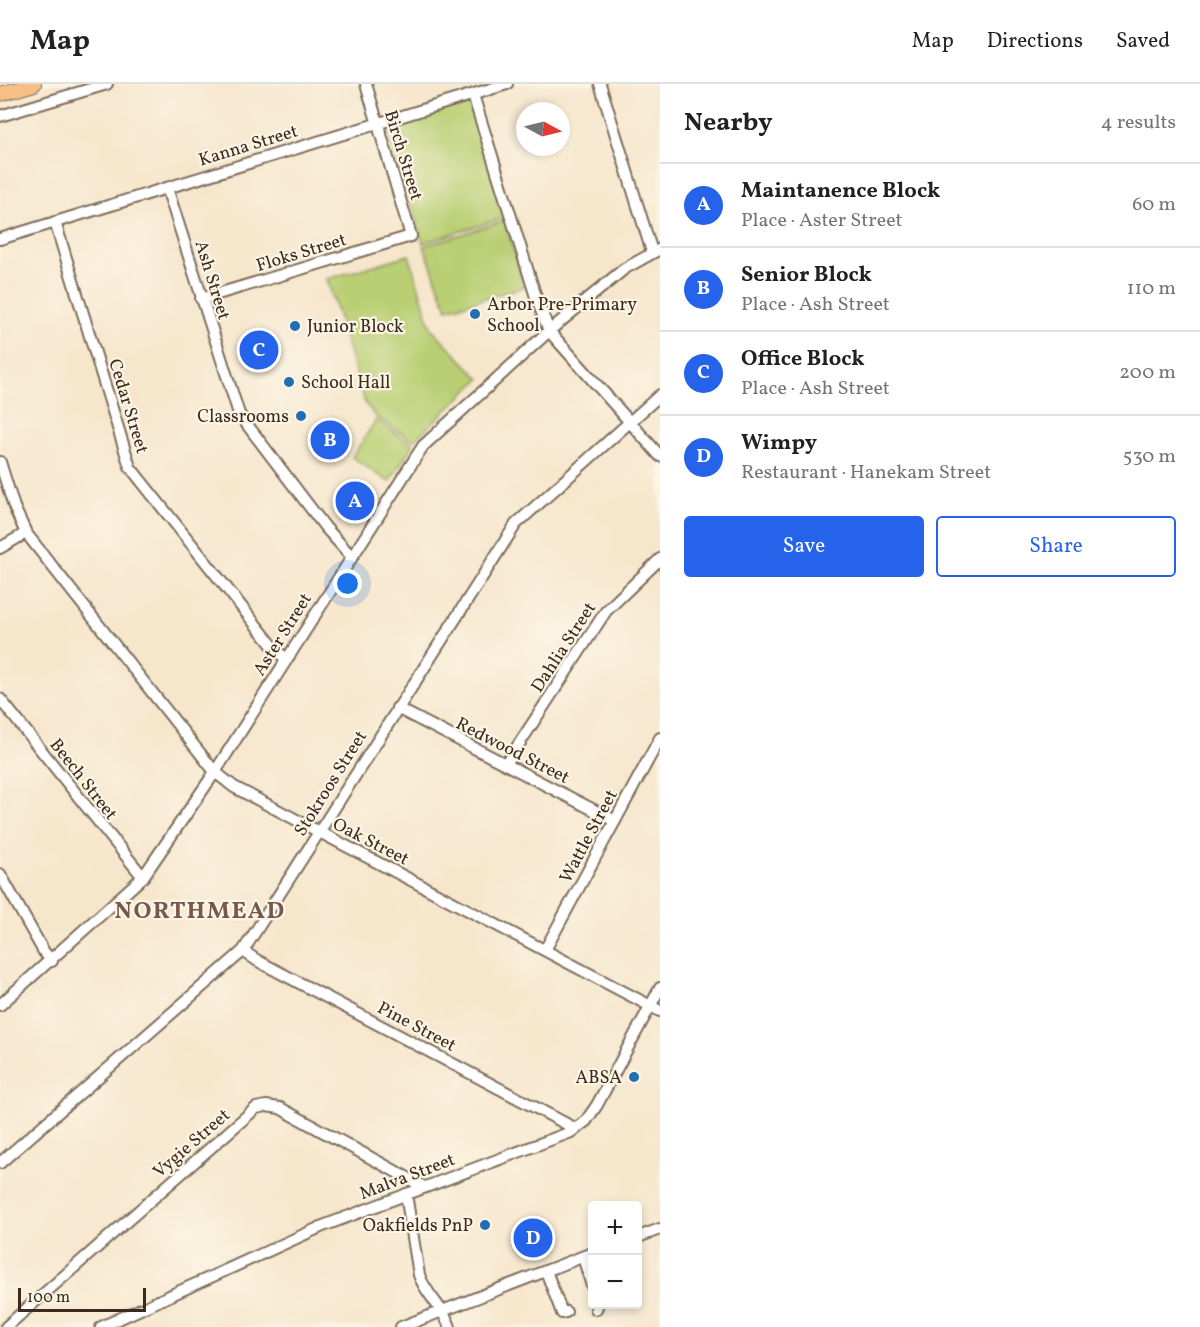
<!DOCTYPE html>
<html lang="en">
<head>
<meta charset="utf-8">
<style>
	body { margin:0; font-family:Vollkorn,serif; background:#f6f6f6; color:#202124 }
	.controls { position:absolute; right:18px; bottom:18px; display:grid; overflow:hidden; border-radius:6px; box-shadow:0 3px 9px #0003 }
	.controls button { width:54px; height:54px; display:grid; place-items:center; padding:0; border:0; border-bottom:2px solid #e0e0e0; background:#fff; color:#202124; font:30px sans-serif }
	.compass { position:absolute; left:516px; top:18px; width:54px; height:54px; border-radius:50%; background:#fff; box-shadow:0 3px 9px #0003; rotate:97deg }
	.scale { position:absolute; left:18px; bottom:15px; width:128px; box-sizing:border-box; padding-left:6px; border:3px solid #3b2a1e; border-top:0; font-size:16px; line-height:21px; white-space:nowrap; color:#3b2a1e; -webkit-text-stroke:4px #fcf5e5; paint-order:stroke }
	.you { position:absolute; left:348px; top:500px; width:21px; height:21px; margin:-15px; border:4px solid #fff; border-radius:50%; background:#1a73e8; box-shadow:0 0 0 9px #1a73e833 }
	.badge { display:grid; place-items:center; width:39px; height:39px; border-radius:50%; background:#2563eb; color:#fff; font-size:20px; font-weight:700 }
	.pin { position:absolute; translate:-50% -50%; border:3px solid #fff; box-shadow:0 2px 6px #0006 }
	.list { margin:0; padding:0; list-style:none }
	h2 { display:flex; justify-content:space-between; align-items:center; height:78px; margin:0; padding:0 24px; font-size:26px }
	h2 small { font-size:20px; font-weight:400; color:#757577 }
	.list li { display:grid; grid-template-columns:39px 1fr auto; gap:18px; align-items:center; box-sizing:border-box; height:84px; padding:0 24px; border-top:2px solid #e0e0e0 }
	.list b { display:block; font-size:22px; white-space:nowrap }
	.list p { margin:0; font-size:20px; white-space:nowrap; color:#757577 }
	.list em { font-size:20px; font-style:normal; color:#757577 }
	.actions { display:flex; gap:12px; padding:18px 24px }
	.actions a { flex:1; padding:14px 0; border:2px solid #2563eb; border-radius:6px; text-align:center; font-size:21px; color:#2563eb }
	.actions .main { background:#2563eb; color:#fff }
	.map { position:relative; flex:none; width:660px; height:1243px; overflow:hidden }
	header { display:flex; align-items:center; gap:36px; box-sizing:border-box; height:84px; padding:0 30px; background:#fff; border-bottom:2px solid #e0e0e0 }
	header strong { font-size:28px }
	nav { display:flex; gap:33px; margin-inline-start:auto; font-size:21px }
	main { display:flex }
	aside { flex:1; background:#fff }
	.map>svg:first-child { display:block }
	.green { fill:#bacf73; stroke:#7a7c48; stroke-width:1.5 }
	.lines { fill:none; stroke-linecap:round; stroke-linejoin:round }
	.minor-casing { stroke:#7c6c5b; stroke-width:14 }
	.major-casing { stroke:#7c6c5b; stroke-width:16 }
	.minor { stroke:#fff; stroke-width:10 }
	.major { stroke:#f7be88; stroke-width:14 }
	.poi-dot { fill:#1f6fb2; stroke:#fcf5e5; stroke-width:2 }
	.labels { text-anchor:middle; stroke-width:4.5; stroke-linejoin:round; paint-order:stroke }
	.street-label { font-size:18px; fill:#3b2a1e; stroke:#fcf5e5 }
	.poi-label { font-size:18px; fill:#3b2a1e; stroke:#fcf5e5; text-anchor:start }
	.district-label { font-size:24px; font-weight:bold; letter-spacing:1.5px; fill:#77574e; stroke:#fcf5e5 }
</style>
</head>
<body>
<header>
<strong>Map</strong>
<nav><a>Map</a><a>Directions</a><a>Saved</a></nav>
</header>
<main>
<div class="map">
<svg width="660" height="1243" viewBox="0 0 660 1243">
	<rect width="100%" height="100%" fill="#fcf5e5"/>
	<filter id="ink" filterUnits="userSpaceOnUse"><feTurbulence type="fractalNoise" baseFrequency=".0167" numOctaves="2"/><feDisplacementMap in="SourceGraphic" scale="12" xChannelSelector="R" yChannelSelector="G"/><feConvolveMatrix kernelMatrix="1 2 1 2 8 2 1 2 1" color-interpolation-filters="sRGB"/></filter>
	<filter id="wash" filterUnits="userSpaceOnUse"><feTurbulence type="fractalNoise" baseFrequency=".008" numOctaves="4" result="noise"/><feDisplacementMap in="SourceGraphic" scale="24" xChannelSelector="R" yChannelSelector="G"/><feGaussianBlur stdDeviation="1.35" result="paint"/><feColorMatrix in="noise" values="0 0 0 0 0 0 0 0 0 0 0 0 0 0 0 0 0 1.4 0 .05"/><feComposite in="paint" operator="in"/></filter>
	<g filter="url(#wash)">
		<rect width="100%" height="100%" fill="#f6e6cc"/>
		<!-- green -->
		<g class="green">
			<path d="M464 19 472 21 507 133 423 159 391 63 390 51 394 41Z"/>
			<path d="M505 137 524 203 447 225 424 162Z"/>
			<path d="M409 171 431 244 480 295 413 357 376 333 365 319 327 195Z"/>
			<path d="M376 336 413 361 389 398 352 373Z"/>
		</g>
	</g>
	<g filter="url(#ink)">
		<g class="lines">
			<defs>
				<g id="minor">
					<path d="M600 0 652 168"/>
					<path d="M473 11 536 213 549 247 660 372"/>
					<path d="M0 32 107 0"/>
					<path d="M167 104 239 330 325 443 351 472"/>
					<path d="M55 138 130 383 276 566 286 575"/>
					<path d="M0 155 507 0"/>
					<path d="M201 215 411 152 366 0"/>
					<path d="M0 378 14 423 26 449 215 688 234 703 660 927"/>
					<path d="M0 464 26 449"/>
					<path d="M0 615 143 793"/>
					<path d="M397 624 615 737"/>
					<path d="M506 680 606 527 660 475"/>
					<path d="M0 790 44 868 52 877"/>
					<path d="M545 866 660 654"/>
					<path d="M243 867 258 877 576 1045"/>
					<path d="M0 921 143 793 215 688 423 362 549 247 624 185 660 165"/>
					<path d="M0 1079 243 867 516 440 660 311"/>
					<path d="M406 1110 419 1191C426 1211 443 1223 450 1243"/>
					<path d="M638 1153 660 1145"/>
					<path d="M583 1173 592 1202"/>
					<path d="M546 1187 562 1229 566 1228"/>
					<path d="M596 1225 598 1220"/>
					<path d="M6 1243 256 1024 266 1022 280 1024 424 1103"/>
					<path d="M101 1243 323 1142 571 1048 586 1037 597 1021 660 904"/>
					<path d="M401 1243 592 1169"/>
				</g>
				<path id="major" d="M0 10 34 0"/>
			</defs>
			<!-- minor casing -->
			<use href="#minor" class="minor-casing"/>
			<!-- major casing -->
			<use href="#major" class="major-casing"/>
			<!-- minor -->
			<use href="#minor" class="minor"/>
			<!-- major -->
			<use href="#major" class="major"/>
		</g>
	</g>
	<!-- markers -->
	<g class="poi-dot">
		<circle cx="475" cy="230" r="6"/>
		<circle cx="295" cy="242" r="6"/>
		<circle cx="289" cy="298" r="6"/>
		<circle cx="301" cy="332" r="6"/>
		<circle cx="634" cy="993" r="6"/>
		<circle cx="485" cy="1141" r="6"/>
	</g>
	<g class="labels">
		<!-- street labels -->
		<g class="street-label">
			<text transform="translate(248 61) rotate(-17)" y="6">Kanna Street</text>
			<text transform="translate(404 71) rotate(73)" y="6">Birch Street</text>
			<text transform="translate(301 168) rotate(-17)" y="6">Floks Street</text>
			<text transform="translate(213 196) rotate(73)" y="6">Ash Street</text>
			<text transform="translate(129 322) rotate(73)" y="6">Cedar Street</text>
			<text transform="translate(282 550) rotate(-58)" y="6">Aster Street</text>
			<text transform="translate(563 563) rotate(-57)" y="6">Dahlia Street</text>
			<text transform="translate(513 666) rotate(27)" y="6">Redwood Street</text>
			<text transform="translate(84 695) rotate(52)" y="6">Beech Street</text>
			<text transform="translate(330 699) rotate(-58)" y="6">Stokroos Street</text>
			<text transform="translate(588 752) rotate(-62)" y="6">Wattle Street</text>
			<text transform="translate(371 757) rotate(27)" y="6">Oak Street</text>
			<text transform="translate(417 942) rotate(28)" y="6">Pine Street</text>
			<text transform="translate(191 1059) rotate(-41)" y="6">Vygie Street</text>
			<text transform="translate(407 1092) rotate(-21)" y="6">Malva Street</text>
		</g>
		<!-- poi labels -->
		<g class="poi-label">
			<text x="487" y="226">Arbor Pre-Primary<tspan x="487" dy="21">School</tspan></text>
			<text x="307" y="248">Junior Block</text>
			<text x="301" y="304">School Hall</text>
			<text x="289" y="338" text-anchor="end">Classrooms</text>
			<text x="622" y="999" text-anchor="end">ABSA</text>
			<text x="473" y="1147" text-anchor="end">Oakfields PnP</text>
		</g>
		<!-- district labels -->
		<g class="district-label">
			<text x="200" y="834">NORTHMEAD</text>
		</g>
	</g>
</svg>
<div class="controls">
<button>+</button>
<button>−</button>
</div>
<svg class="compass" viewBox="-18 -18 36 36"><path d="M0-13l5 13h-10z" fill="#e53935"/><path d="M0 13l5-13h-10z" fill="#757577"/></svg>
<div class="scale">100 m</div>
<div class="you"></div>
<div class="pin badge" style="left:355px;top:417px">A</div>
<div class="pin badge" style="left:330px;top:356px">B</div>
<div class="pin badge" style="left:259px;top:266px">C</div>
<div class="pin badge" style="left:533px;top:1154px">D</div>
</div>
<aside>
<h2>Nearby<small>4 results</small></h2>
<ul class="list">
<li><span class="badge">A</span><div><b>Maintanence Block</b><p>Place · Aster Street</p></div><em>60 m</em></li>
<li><span class="badge">B</span><div><b>Senior Block</b><p>Place · Ash Street</p></div><em>110 m</em></li>
<li><span class="badge">C</span><div><b>Office Block</b><p>Place · Ash Street</p></div><em>200 m</em></li>
<li><span class="badge">D</span><div><b>Wimpy</b><p>Restaurant · Hanekam Street</p></div><em>530 m</em></li>
</ul>
<div class="actions"><a class="main">Save</a><a>Share</a></div>
</aside>
</main>
</body>
</html>
